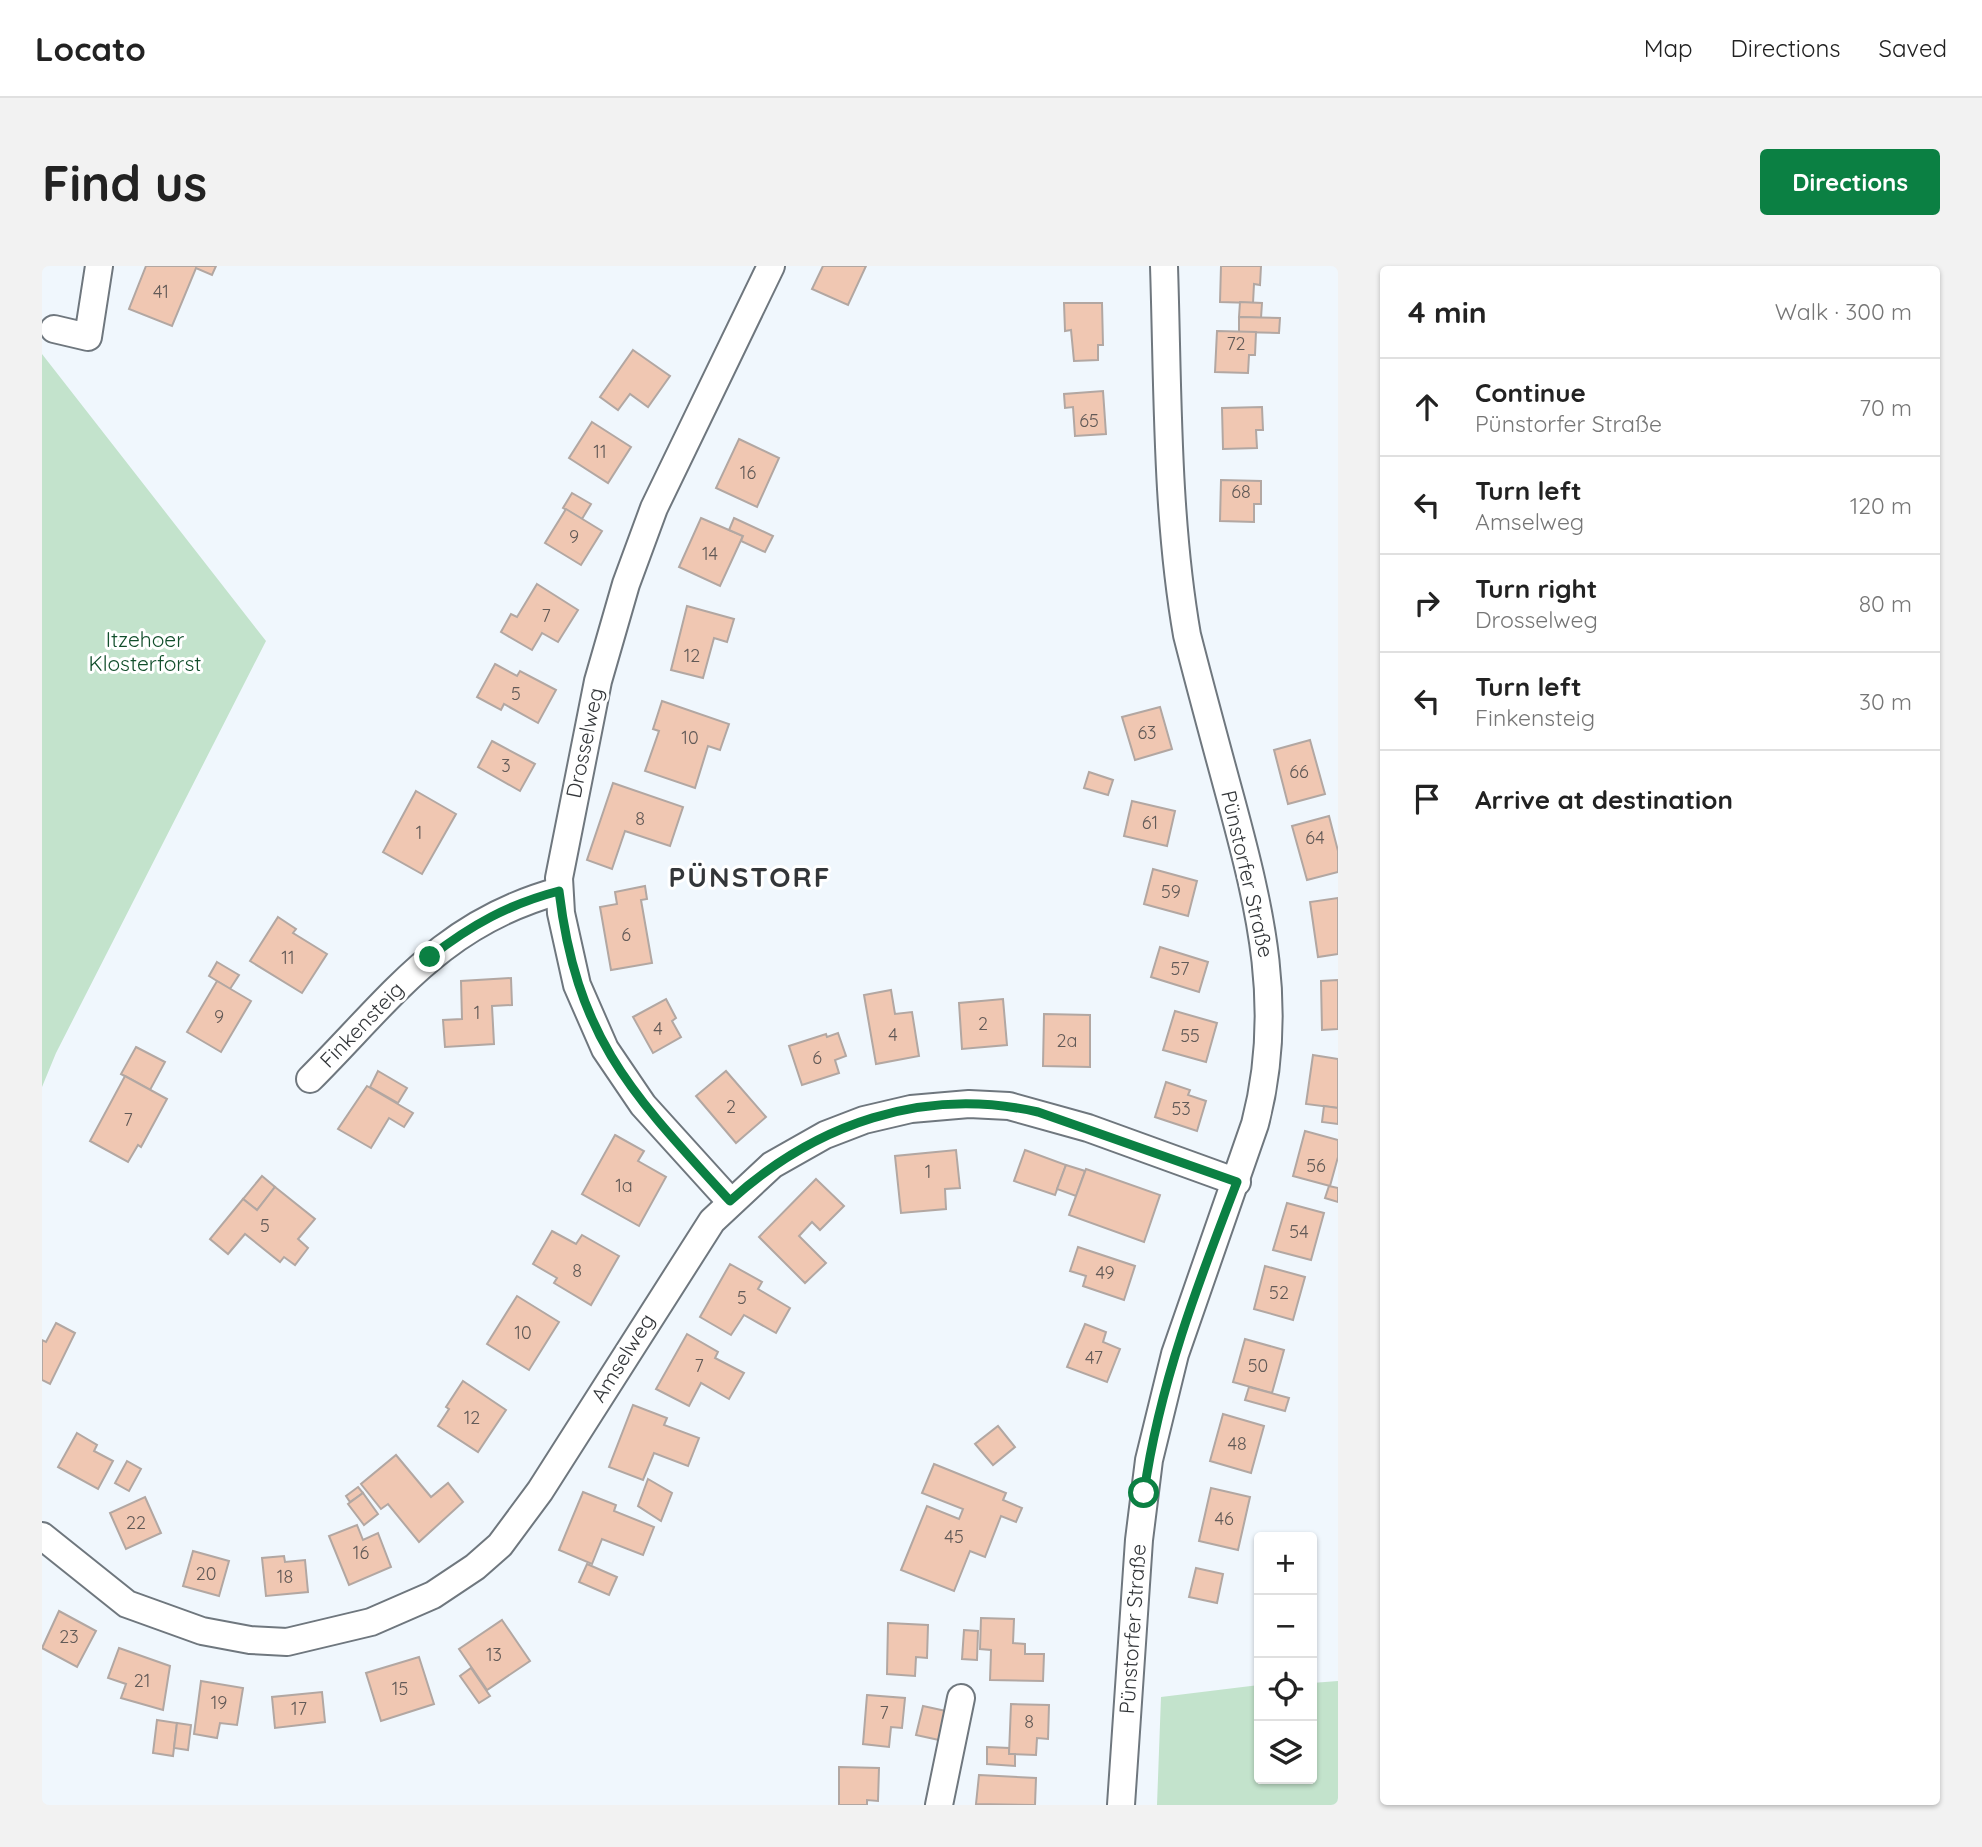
<!DOCTYPE html>
<html lang="en">
<head>
<meta charset="utf-8">
<style>
	body { margin:0; font-family:Quicksand,sans-serif; background:#f2f2f2; color:#222 }
	.controls { position:absolute; right:21px; bottom:21px; display:grid; overflow:hidden; border-radius:7px; box-shadow:0 2px 5px #0004 }
	.controls button { width:63px; height:63px; display:grid; place-items:center; padding:0; border:0; border-bottom:2px solid #e0e0e0; background:#fff; color:#222; font:35px sans-serif }
	.stop { position:absolute; width:21px; height:21px; margin:-16px; border:5px solid #0b8043; border-radius:50%; background:#fff }
	.stop.end { background:#0b8043; border-color:#fff; box-shadow:0 2px 7px #0008 }
	.list { margin:0; padding:0; list-style:none }
	h2 { display:flex; justify-content:space-between; align-items:center; height:91px; margin:0; padding:0 28px; font-size:30px }
	h2 small { font-size:23px; font-weight:400; color:#767676 }
	.list li { display:grid; grid-template-columns:46px 1fr auto; gap:21px; align-items:center; box-sizing:border-box; height:98px; padding:0 28px; border-top:2px solid #e0e0e0 }
	.list b { display:block; font-size:26px; white-space:nowrap }
	.list p { margin:0; font-size:23px; white-space:nowrap; color:#767676 }
	.list em { font-size:23px; font-style:normal; color:#767676 }
	.icon { flex:none; width:38px; height:38px; fill:none; stroke:currentColor; stroke-width:2; stroke-linecap:round; stroke-linejoin:round }
	.map { position:relative; flex:none; width:1296px; height:1539px; overflow:hidden; border-radius:7px }
	header { display:flex; align-items:center; gap:42px; box-sizing:border-box; height:98px; padding:0 35px; background:#fff; border-bottom:2px solid #e0e0e0 }
	header strong { font-size:33px }
	nav { display:flex; gap:38px; margin-inline-start:auto; font-size:24px }
	.intro { display:flex; align-items:center; justify-content:space-between; box-sizing:border-box; height:168px; padding:0 42px }
	h1 { margin:0; font-size:49px }
	.button { padding:18px 32px; border-radius:7px; background:#0b8043; color:#fff; font-size:24px; font-weight:700 }
	main { display:flex; gap:42px; padding:0 42px }
	aside { flex:1; background:#fff; border-radius:7px; box-shadow:0 2px 5px #0004 }
	.map>svg:first-child { display:block }
	.green { fill:#c3e3cc }
	.building { fill:#f0c7b2; stroke:#b2a7a2; stroke-width:2 }
	.lines { fill:none; stroke-linecap:round; stroke-linejoin:round }
	.street-casing { stroke:#6f777e; stroke-width:30 }
	.street { stroke:#fff; stroke-width:26 }
	.route { stroke:#0b8043; stroke-width:9 }
	.labels { text-anchor:middle; stroke-width:6; stroke-linejoin:round; paint-order:stroke }
	.number-label { font-size:18px; fill:#625a57 }
	.park-label { font-size:21px; fill:#114e2b; stroke:#fff }
	.street-label { font-size:21px; fill:#333639; stroke:#fff }
	.district-label { font-size:28px; font-weight:bold; letter-spacing:2px; fill:#333639; stroke:#fff }
</style>
</head>
<body>
<header>
<strong>Locato</strong>
<nav><a>Map</a><a>Directions</a><a>Saved</a></nav>
</header>
<div class="intro"><h1>Find us</h1><a class="button">Directions</a></div>
<main>
<div class="map">
<svg width="1296" height="1539" viewBox="0 0 1296 1539">
	<rect width="100%" height="100%" fill="#f0f7fd"/>
	<!-- green -->
	<g class="green">
		<path d="M0 88 224 375 14 787 0 821Z"/>
		<path d="M1296 1415V1539H1115L1119 1431 1217 1419V1513H1270V1417Z"/>
	</g>
	<!-- building -->
	<g class="building">
		<path d="M104 0H174L170 9 154 2 130 60 87 43Z"/>
		<path d="M781 0H824L806 39 770 23Z"/>
		<path d="M1179 0H1219L1218 19 1212 18 1211 37 1178 36Z"/>
		<path d="M1198 36 1220 37 1219 52 1197 51Z"/>
		<path d="M1022 37H1060L1061 79H1056V94L1032 95 1029 64 1023 65Z"/>
		<path d="M1197 51 1238 52 1237 67 1197 66Z"/>
		<path d="M1175 65 1214 66 1213 89H1207L1206 107 1173 106Z"/>
		<path d="M591 84 628 110 606 141 588 128 576 144 558 131Z"/>
		<path d="M1061 125 1064 168 1033 170 1031 141 1023 142 1022 128Z"/>
		<path d="M1220 141 1221 164H1214L1215 182 1181 183 1180 142Z"/>
		<path d="M550 156 589 181 566 217 527 192Z"/>
		<path d="M697 173 737 192 715 241 674 222Z"/>
		<path d="M1179 214 1219 215V238H1212V256L1178 255Z"/>
		<path d="M530 227 549 238 540 253 521 242Z"/>
		<path d="M524 243 560 265 539 299 503 277Z"/>
		<path d="M659 252 701 270 678 320 637 301Z"/>
		<path d="M692 252 731 270 723 286 699 275 701 270 687 264Z"/>
		<path d="M495 318 536 344 516 376 500 367 490 384 459 366 469 348 475 351Z"/>
		<path d="M645 340 692 353 685 376 672 372 661 412 629 404Z"/>
		<path d="M453 398 475 410 478 405 514 424 496 457 462 438 459 444 435 431Z"/>
		<path d="M620 435 687 458 678 484 666 480 653 522 603 505 617 465 611 463Z"/>
		<path d="M1118 441 1130 483 1093 494 1080 451Z"/>
		<path d="M1268 474 1283 528 1246 538 1232 484Z"/>
		<path d="M450 475 493 498 478 525 436 501Z"/>
		<path d="M1047 506 1071 514 1066 529 1042 522Z"/>
		<path d="M571 517 641 541 628 580 583 565 570 603 545 594Z"/>
		<path d="M374 525 414 548 380 608 341 586Z"/>
		<path d="M1090 535 1133 545 1125 580 1082 570Z"/>
		<path d="M1287 550 1296 585V606L1265 614 1250 560Z"/>
		<path d="M1111 603 1155 615 1146 650 1102 638Z"/>
		<path d="M603 620 605 633 599 634 610 697 569 704 558 641 575 638 573 626Z"/>
		<path d="M1296 632V688L1276 691 1268 636Z"/>
		<path d="M236 651 254 663 251 667 285 688 260 727 208 695Z"/>
		<path d="M1118 681 1166 696 1157 726 1109 711Z"/>
		<path d="M175 696 197 709 188 723 167 710Z"/>
		<path d="M469 712 470 739 450 740 452 778 403 781 401 754 420 753 419 715Z"/>
		<path d="M1296 714V763L1280 764 1279 715Z"/>
		<path d="M175 715 209 735 179 786 145 766Z"/>
		<path d="M849 724 853 748 870 746 877 790 834 798 822 729Z"/>
		<path d="M624 733 634 752 630 755 639 771 611 787 591 751Z"/>
		<path d="M961 733 965 779 920 783 917 737Z"/>
		<path d="M1133 745 1175 757 1164 796 1121 784Z"/>
		<path d="M1002 748 1048 749V801L1001 800Z"/>
		<path d="M796 767 804 790 793 794 797 807 760 819 747 780 784 768 785 771Z"/>
		<path d="M94 781 123 796 108 824 79 808Z"/>
		<path d="M1271 789 1296 793V842L1264 838Z"/>
		<path d="M336 805 365 822 356 837 328 821Z"/>
		<path d="M684 805 724 851 694 877 654 830Z"/>
		<path d="M83 810 125 833 99 881 96 879 86 896 48 875Z"/>
		<path d="M1124 816 1148 824 1146 829 1164 835 1155 865 1113 851Z"/>
		<path d="M325 820 371 847 362 861 347 852 329 882 296 863Z"/>
		<path d="M1282 840 1296 842V858L1280 856Z"/>
		<path d="M1263 865 1296 874V891L1288 920 1251 910Z"/>
		<path d="M573 869 602 885 596 895 624 911 597 960 540 928Z"/>
		<path d="M914 884 918 922 903 923 904 943 859 947 853 890Z"/>
		<path d="M983 884 1024 899 1013 929 972 915Z"/>
		<path d="M1024 899 1043 905 1034 930 1015 923Z"/>
		<path d="M1044 903 1118 929 1102 976 1027 949Z"/>
		<path d="M220 910 233 921 215 944 201 933Z"/>
		<path d="M774 913 802 940 778 964 770 956 757 970 784 997 763 1017 717 971Z"/>
		<path d="M1287 920 1296 922V936L1283 932Z"/>
		<path d="M233 921 273 953 256 973 266 982 253 999 242 991 238 996 203 968 186 988 168 973 201 933 215 944Z"/>
		<path d="M1245 937 1282 947 1269 994 1231 984Z"/>
		<path d="M510 965 534 978 540 969 577 990 549 1039 512 1017 515 1012 491 998Z"/>
		<path d="M1036 981 1093 1000 1082 1034 1041 1020 1044 1010 1028 1005Z"/>
		<path d="M688 998 720 1016 716 1023 748 1042 734 1067 702 1049 689 1069 658 1051Z"/>
		<path d="M1223 1000 1263 1011 1251 1054 1212 1043Z"/>
		<path d="M475 1030 517 1056 487 1104 445 1078Z"/>
		<path d="M14 1057 33 1067 8 1118 0 1114V1074L4 1076Z"/>
		<path d="M1043 1058 1064 1066 1061 1076 1078 1083 1065 1116 1025 1101Z"/>
		<path d="M645 1068 676 1086 673 1092 702 1107 687 1133 659 1117 647 1140 614 1123Z"/>
		<path d="M1203 1073 1242 1084 1230 1127 1191 1116Z"/>
		<path d="M421 1115 464 1144 436 1186 396 1160 407 1143 404 1141Z"/>
		<path d="M1207 1121 1247 1132 1243 1145 1203 1134Z"/>
		<path d="M591 1139 625 1152 622 1159 657 1172 646 1200 612 1187 601 1214 567 1201Z"/>
		<path d="M1181 1148 1222 1160 1209 1207 1168 1195Z"/>
		<path d="M956 1160 973 1181 951 1199 933 1178Z"/>
		<path d="M35 1167 55 1179 52 1185 71 1195 56 1223 16 1201Z"/>
		<path d="M354 1189 389 1231 406 1217 421 1236 377 1276 346 1238 339 1243 319 1218Z"/>
		<path d="M85 1195 99 1203 87 1225 73 1217Z"/>
		<path d="M892 1198 964 1227 961 1234 980 1242 974 1256 959 1250 943 1291 928 1285 912 1325 859 1304 885 1240 917 1253 921 1243 880 1227Z"/>
		<path d="M606 1213 630 1227 619 1255 596 1240Z"/>
		<path d="M316 1221 321 1227 308 1236 304 1230Z"/>
		<path d="M1169 1222 1208 1231 1196 1284 1157 1275Z"/>
		<path d="M541 1226 574 1239 572 1245 612 1261 601 1289 560 1273 550 1298 517 1284Z"/>
		<path d="M321 1227 336 1248 322 1259 306 1238Z"/>
		<path d="M103 1231 119 1267 84 1283 68 1247Z"/>
		<path d="M315 1259 321 1274 336 1267 349 1301 307 1319 287 1270Z"/>
		<path d="M151 1285 187 1295 177 1330 141 1320Z"/>
		<path d="M242 1290 243 1296 263 1294 266 1326 224 1330 220 1292Z"/>
		<path d="M545 1298 575 1311 567 1329 537 1316Z"/>
		<path d="M1154 1302 1181 1308 1175 1337 1147 1331Z"/>
		<path d="M17 1345 54 1365 35 1401 0 1382Z"/>
		<path d="M939 1352 972 1353 971 1377 983 1378V1388H1002L1001 1415 948 1414 949 1384 938 1383Z"/>
		<path d="M460 1354 488 1395 445 1424 417 1383Z"/>
		<path d="M846 1357 886 1359 885 1392 874 1391 873 1410 845 1408Z"/>
		<path d="M922 1364 936 1365 935 1394 920 1393Z"/>
		<path d="M77 1382 128 1400 121 1444 79 1432 84 1418 66 1412Z"/>
		<path d="M377 1391 392 1438 339 1455 324 1407Z"/>
		<path d="M429 1402 448 1430 437 1437 418 1410Z"/>
		<path d="M159 1415 201 1422 195 1459 178 1457 175 1472 152 1468Z"/>
		<path d="M280 1426 283 1456 233 1462 230 1431Z"/>
		<path d="M825 1429 863 1432 860 1462 849 1461 847 1481 821 1478Z"/>
		<path d="M969 1438 1007 1439 1006 1473 995 1472 994 1489 967 1488Z"/>
		<path d="M881 1440 904 1445 897 1474 874 1469Z"/>
		<path d="M115 1454 135 1457 131 1490 111 1487Z"/>
		<path d="M135 1457 149 1459 146 1484 132 1482Z"/>
		<path d="M945 1481 967 1482V1488H973V1500L945 1498Z"/>
		<path d="M797 1501 837 1502 836 1535 825 1534V1539H797Z"/>
		<path d="M937 1509 994 1512 993 1539 934 1538Z"/>
	</g>
	<g class="lines">
		<defs>
			<g id="street">
				<path d="M12 63 46 71 57 0"/>
				<path d="M268 813C349 732 399 657 517 625"/>
				<path d="M688 935 601 839 563 783 535 719 519 647 517 612 556 415 584 318 612 242 729 0"/>
				<path d="M0 1270 85 1338 160 1365 208 1374 245 1376 329 1356 391 1329 433 1301 458 1279 498 1225 670 955 730 899 783 869 822 854 869 843 927 838 967 840 1046 862 1195 916"/>
				<path d="M897 1539 919 1432"/>
				<path d="M1079 1539 1097 1274 1107 1194 1133 1088 1213 858C1243 744 1219 645 1189 534 1174 479 1159 424 1145 369 1124 248 1126 123 1122 0"/>
			</g>
		</defs>
		<!-- street casing -->
		<use href="#street" class="street-casing"/>
		<!-- street -->
		<use href="#street" class="street"/>
	</g>
	<g class="lines">
		<!-- route -->
		<path class="route" d="M388 691C429 659 467 638 517 625 535 774 591 829 688 935 773 858 881 820 996 846L1195 916C1156 1017 1117 1119 1102 1227"/>
	</g>
	<g class="labels">
		<!-- number labels -->
		<g class="number-label">
			<text x="119" y="32">41</text>
			<text x="1194" y="84">72</text>
			<text x="1047" y="161">65</text>
			<text x="558" y="192">11</text>
			<text x="706" y="213">16</text>
			<text x="1199" y="232">68</text>
			<text x="532" y="277">9</text>
			<text x="668" y="294">14</text>
			<text x="504" y="356">7</text>
			<text x="650" y="396">12</text>
			<text x="474" y="434">5</text>
			<text x="1105" y="473">63</text>
			<text x="648" y="478">10</text>
			<text x="464" y="506">3</text>
			<text x="1257" y="512">66</text>
			<text x="598" y="559">8</text>
			<text x="1108" y="563">61</text>
			<text x="377" y="573">1</text>
			<text x="1273" y="578">64</text>
			<text x="1129" y="632">59</text>
			<text x="584" y="675">6</text>
			<text x="246" y="698">11</text>
			<text x="1138" y="709">57</text>
			<text x="435" y="753">1</text>
			<text x="177" y="757">9</text>
			<text x="941" y="764">2</text>
			<text x="616" y="769">4</text>
			<text x="851" y="775">4</text>
			<text x="1148" y="776">55</text>
			<text x="1025" y="781">2a</text>
			<text x="775" y="798">6</text>
			<text x="689" y="847">2</text>
			<text x="1139" y="849">53</text>
			<text x="86" y="860">7</text>
			<text x="1274" y="906">56</text>
			<text x="886" y="912">1</text>
			<text x="582" y="926">1a</text>
			<text x="223" y="966">5</text>
			<text x="1257" y="972">54</text>
			<text x="535" y="1011">8</text>
			<text x="1063" y="1013">49</text>
			<text x="1237" y="1033">52</text>
			<text x="700" y="1038">5</text>
			<text x="481" y="1073">10</text>
			<text x="1052" y="1098">47</text>
			<text x="657" y="1106">7</text>
			<text x="1216" y="1106">50</text>
			<text x="430" y="1158">12</text>
			<text x="1195" y="1184">48</text>
			<text x="1182" y="1259">46</text>
			<text x="94" y="1263">22</text>
			<text x="912" y="1277">45</text>
			<text x="319" y="1293">16</text>
			<text x="164" y="1314">20</text>
			<text x="243" y="1317">18</text>
			<text x="27" y="1377">23</text>
			<text x="452" y="1395">13</text>
			<text x="100" y="1421">21</text>
			<text x="358" y="1429">15</text>
			<text x="177" y="1443">19</text>
			<text x="257" y="1449">17</text>
			<text x="842" y="1453">7</text>
			<text x="987" y="1462">8</text>
		</g>
		<!-- park labels -->
		<g class="park-label">
			<text x="103" y="381">Itzehoer<tspan x="103" dy="24">Klosterforst</tspan></text>
		</g>
		<!-- street labels -->
		<g class="street-label">
			<text transform="translate(543 477) rotate(-78)" y="7">Drosselweg</text>
			<text transform="translate(1205 608) rotate(77)" y="7">Pünstorfer Straße</text>
			<text transform="translate(320 759) rotate(-46)" y="7">Finkensteig</text>
			<text transform="translate(581 1092) rotate(-58)" y="7">Amselweg</text>
			<text transform="translate(1091 1363) rotate(-86)" y="7">Pünstorfer Straße</text>
		</g>
		<!-- district labels -->
		<g class="district-label">
			<text x="708" y="621">PÜNSTORF</text>
		</g>
	</g>
</svg>
<div class="controls">
<button>+</button>
<button>−</button>
<button><svg class="icon" aria-label="locate" viewBox="0 0 24 24"><circle cx="12" cy="12" r="6"/><path d="M12 2v4M12 18v4M2 12h4M18 12h4"/></svg></button>
<button><svg class="icon" aria-label="layers" viewBox="0 0 24 24"><path d="M12 4l9 5-9 5-9-5zM3 14l9 5 9-5"/></svg></button>
</div>
<div class="stop" style="left:1102px;top:1227px"></div>
<div class="stop end" style="left:388px;top:691px"></div>
</div>
<aside>
<h2>4 min<small>Walk · 300 m</small></h2>
<ul class="list">
<li><svg class="icon" aria-label="ahead" viewBox="0 0 24 24"><path d="M12 20V5M6 11l6-6 6 6"/></svg><div><b>Continue</b><p>Pünstorfer Straße</p></div><em>70 m</em></li>
<li><svg class="icon" aria-label="left" viewBox="0 0 24 24"><path d="M17 20v-9H6M10 6l-5 5 5 5"/></svg><div><b>Turn left</b><p>Amselweg</p></div><em>120 m</em></li>
<li><svg class="icon" aria-label="right" viewBox="0 0 24 24"><path d="M7 20v-9h11M14 6l5 5-5 5"/></svg><div><b>Turn right</b><p>Drosselweg</p></div><em>80 m</em></li>
<li><svg class="icon" aria-label="left" viewBox="0 0 24 24"><path d="M17 20v-9H6M10 6l-5 5 5 5"/></svg><div><b>Turn left</b><p>Finkensteig</p></div><em>30 m</em></li>
<li><svg class="icon" aria-label="arrive" viewBox="0 0 24 24"><path d="M6 21V4h12l-3 4 3 4H6"/></svg><div><b>Arrive at destination</b></div></li>
</ul>
</aside>
</main>
</body>
</html>
